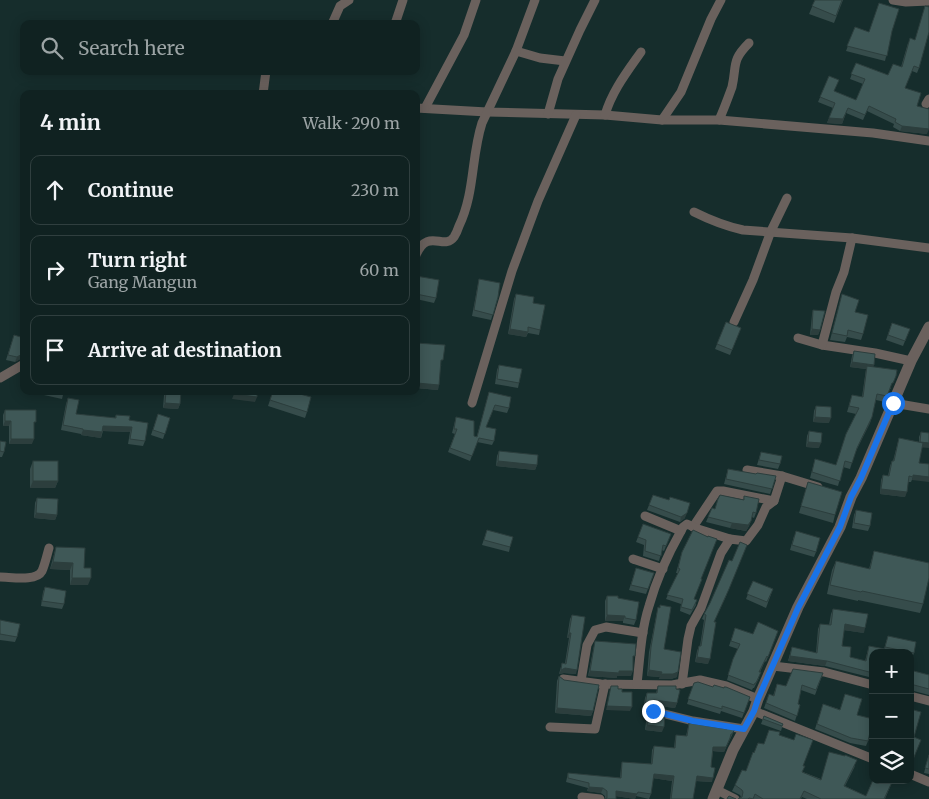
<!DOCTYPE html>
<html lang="en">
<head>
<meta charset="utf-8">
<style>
	body { margin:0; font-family:Merriweather,serif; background:#1e2f2e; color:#f1f3f6 }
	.controls { position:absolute; right:15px; bottom:15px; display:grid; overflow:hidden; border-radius:10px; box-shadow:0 2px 12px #0003 }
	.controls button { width:45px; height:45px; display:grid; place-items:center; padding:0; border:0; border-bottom:1px solid #303f3f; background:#102221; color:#f1f3f6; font:25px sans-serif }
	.stop { position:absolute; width:15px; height:15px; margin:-11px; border:4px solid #1a73e8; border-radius:50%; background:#fff }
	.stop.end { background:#1a73e8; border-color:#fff; box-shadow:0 1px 5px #0008 }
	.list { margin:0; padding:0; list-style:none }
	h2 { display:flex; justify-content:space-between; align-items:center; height:65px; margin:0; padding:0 20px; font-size:21px }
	h2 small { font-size:16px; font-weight:400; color:#9ca4a5 }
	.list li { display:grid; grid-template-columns:32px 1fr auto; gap:15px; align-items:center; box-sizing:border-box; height:70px; margin:0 10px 10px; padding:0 10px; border:1px solid #303f3f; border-radius:10px }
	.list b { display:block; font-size:19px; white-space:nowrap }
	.list p { margin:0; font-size:16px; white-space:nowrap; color:#9ca4a5 }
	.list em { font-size:16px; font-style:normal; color:#9ca4a5 }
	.icon { flex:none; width:28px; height:28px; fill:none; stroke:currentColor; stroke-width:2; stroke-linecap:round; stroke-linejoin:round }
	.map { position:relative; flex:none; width:929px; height:799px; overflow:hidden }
	.search { position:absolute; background:#102221; box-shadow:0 2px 12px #0003; left:20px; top:20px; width:400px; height:55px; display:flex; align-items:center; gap:12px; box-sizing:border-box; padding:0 18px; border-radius:10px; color:#9ca4a5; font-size:19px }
	.panel { position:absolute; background:#102221; box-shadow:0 2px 12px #0003; left:20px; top:90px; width:400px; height:305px; border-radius:10px }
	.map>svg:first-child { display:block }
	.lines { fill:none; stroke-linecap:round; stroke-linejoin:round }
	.minor { stroke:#6a615d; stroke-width:9 }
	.tertiary { stroke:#6a615d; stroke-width:11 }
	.wall { fill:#364c4b }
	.shaded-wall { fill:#2c3e3d }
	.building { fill:#3f5857; stroke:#2c3e3d }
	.route { stroke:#1a73e8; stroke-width:6 }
</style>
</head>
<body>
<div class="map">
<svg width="929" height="799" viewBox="0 0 929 799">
	<rect width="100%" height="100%" fill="#162d2c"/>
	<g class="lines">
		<!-- minor -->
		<g class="minor">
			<path d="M893 0 906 2 929 1"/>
			<path d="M332 24 340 6 349 0"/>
			<path d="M395 24 403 0"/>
			<path d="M516 51 540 58 565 61"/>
			<path d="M263 94 266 71"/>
			<path d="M926 104 929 99"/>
			<path d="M416 108 487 112 605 115 662 120H719L873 133 929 141"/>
			<path d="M425 108 464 35 476 0"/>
			<path d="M548 114 558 79 580 30 595 0"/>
			<path d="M605 115C612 91 627 72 641 52"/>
			<path d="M662 120 681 92 711 19 721 0"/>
			<path d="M719 120C724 109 728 98 732 87 737 65 731 61 749 43"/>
			<path d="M694 212C710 220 725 226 743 230L852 238 929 248"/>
			<path d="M416 255C428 227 444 251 454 237 456 234 458 229 459 226 475 193 471 157 482 123L516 51 535 0"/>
			<path d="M734 322 753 280 771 231 787 198"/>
			<path d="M798 338 822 345 875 353 911 361"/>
			<path d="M822 345 836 292 844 272 852 238"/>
			<path d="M0 378 24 364"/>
			<path d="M472 403 512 271 538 201 576 115"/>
			<path d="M893 403 929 409"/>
			<path d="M747 470 782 476"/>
			<path d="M645 516 681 531"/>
			<path d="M693 527 717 491H723L774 501"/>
			<path d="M633 559 663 569"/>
			<path d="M0 577C11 577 36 582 42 571 45 564 47 555 49 548"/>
			<path d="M773 666 824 672 873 685"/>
			<path d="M563 679 601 684 672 685 700 680 726 686 758 699"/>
			<path d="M581 681 587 645 595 630 606 627 643 633"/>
			<path d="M637 684C640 658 641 631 649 606 656 581 668 554 681 531L683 527 687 524 698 529 730 539"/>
			<path d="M682 684 688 639 691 626 701 608 721 553 730 539 746 541 758 525 766 507 774 501 782 476 818 487"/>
			<path d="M910 696 929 701"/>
			<path d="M653 711 693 721 744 729"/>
			<path d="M754 711 873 759"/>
			<path d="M550 727 595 729 605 684"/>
			<path d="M910 774 929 782"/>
			<path d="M717 790 735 799"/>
			<path d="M582 797 600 799"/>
		</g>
		<!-- tertiary -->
		<path class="tertiary" d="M713 799 733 750 754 711 758 699 798 607 840 527 851 497 861 478 911 361 929 327"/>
	</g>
	<!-- wall -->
	<g class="wall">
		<path d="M815 0H843L834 23 809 14Z"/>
		<path d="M855 27 869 32 892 31 885 61 846 51Z"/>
		<path d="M908 43 919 68 917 73 912 71 905 88 917 106 927 134 900 131 893 127 894 124 867 111 863 120 846 113 842 124 827 123 833 108 818 102 829 76 834 91 856 100 863 84 850 79 856 63 888 75 901 67Z"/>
		<path d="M416 276 436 298 434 303 416 299Z"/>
		<path d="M479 279 498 297 491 320 472 316 478 284Z"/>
		<path d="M516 294 533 303 540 330 539 335 528 333 526 337 508 334 514 299Z"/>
		<path d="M842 294 855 312 863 334 861 340 847 337 845 342 830 340Z"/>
		<path d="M813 310 820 330 818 335H810L812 315Z"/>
		<path d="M726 322 741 328 730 355 715 349Z"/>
		<path d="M892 323 910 329 903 346 886 340Z"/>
		<path d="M14 335 24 338V354L22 358 15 362 6 360Z"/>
		<path d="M416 343 442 366 440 365 438 390 416 388Z"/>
		<path d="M854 351 873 367 891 389H890L885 402 876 400 870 423 855 453 850 469 843 467 838 486 810 478 815 459 836 465 856 414 847 412 852 395 862 397 866 369 850 367 852 356Z"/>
		<path d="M499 365 519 383 518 388 495 384 497 370Z"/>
		<path d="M37 391H64L62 399 44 395 45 393Z"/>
		<path d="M165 391H181L180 404 178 409 163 408 164 395Z"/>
		<path d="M273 391 296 393 307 412 305 418 268 406Z"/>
		<path d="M489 392 509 408 507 413 493 410 486 427 494 441 492 445 477 442 470 461 448 452 455 434 452 433 456 417 474 436H477Z"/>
		<path d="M68 398 76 414 115 418 116 415 129 420 145 441 143 446 128 444 130 432 103 431 101 438 81 435V434L61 430 66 404Z"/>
		<path d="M816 406 829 423 813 422 814 411Z"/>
		<path d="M5 410 32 444H9V426H3V415Z"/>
		<path d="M158 414 170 418 163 439 151 435Z"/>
		<path d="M809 431 819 448 806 447 807 436Z"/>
		<path d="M921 432 922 447 919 463 911 482H908L905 497 880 494 881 480 883 475 888 476 890 466 892 461H893L899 438 919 442V437Z"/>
		<path d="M0 441 4 452 2 457H0Z"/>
		<path d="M499 451 537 465 535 470 496 466 497 456Z"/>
		<path d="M761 452 780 464 778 469 757 465Z"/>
		<path d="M33 461 58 481 55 488H30V469Z"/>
		<path d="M728 469 756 474 776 476 770 494 724 484Z"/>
		<path d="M808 482 835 515 833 523 799 513Z"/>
		<path d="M653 495 685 518 680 522 647 510Z"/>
		<path d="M744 496 756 513 754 518 752 517 749 526 746 531 730 528 706 522 712 508 715 509 718 499 743 500Z"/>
		<path d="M37 498 57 515 55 520 34 518 35 503Z"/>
		<path d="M856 510 870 526 868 531 852 528 854 515Z"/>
		<path d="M643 524 671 534 664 551 662 550 659 561 643 556 644 545 636 542Z"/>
		<path d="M487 530 510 547 509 552 482 545Z"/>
		<path d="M794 536 816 552 814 557 790 550Z"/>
		<path d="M56 547 84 568 88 585H70V570L50 569Z"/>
		<path d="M874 551 923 604 920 613 858 600V601L827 594 832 570 836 561 869 569Z"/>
		<path d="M682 552 701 579 694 599 696 605 690 615 680 611 681 604 666 599 678 573H676Z"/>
		<path d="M636 568 654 573 646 594 629 590Z"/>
		<path d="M753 581 773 589 766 608 746 599Z"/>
		<path d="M45 587 64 604 62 609 41 606 43 592Z"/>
		<path d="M727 594 714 622 708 664 695 662 697 651 699 646H700L704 620 702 619 704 614Z"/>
		<path d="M607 596 636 620 634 625 623 623V621H605V601Z"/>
		<path d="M658 607 664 649 677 677 671 679H659L660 677 647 676 649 652Z"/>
		<path d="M833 609 864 633 844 630 842 646 850 657 865 661 869 646 884 649 888 636 914 653 912 658 910 657V653H889L884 652 873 653V678L825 666 788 661 792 647 816 653 818 629 820 624 829 625 831 614Z"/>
		<path d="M572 615 576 674 564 673 559 674 562 663H565L569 638H567L570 619Z"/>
		<path d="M0 620 17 637 15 642 0 640Z"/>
		<path d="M735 628 753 634 778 631 766 662 765 661 760 672 759 678 754 688H753L752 690 727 680 733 659 738 649 729 646Z"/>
		<path d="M595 641 633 661 631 676H617V678L588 676Z"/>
		<path d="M910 670 929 675V695L910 690Z"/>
		<path d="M823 673 815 695 801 690 798 704 800 705 795 721 764 708 769 694 773 696 777 684 786 686Z"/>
		<path d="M559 676 593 711 591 716 555 713 557 681Z"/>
		<path d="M694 683 750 697 742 718 721 711 720 714 687 704Z"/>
		<path d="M658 686 676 689 677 703 675 708 652 705 648 707 647 711H643L645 698 647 693H656Z"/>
		<path d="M823 704 857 715 868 741 866 746 850 743 815 729Z"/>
		<path d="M649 708 653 712 662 732 645 730 647 714Z"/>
		<path d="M764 716 783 724 781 731 761 724Z"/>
		<path d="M689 723 727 729H735L724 752 713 751 711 767 712 782 696 781 693 799H670L672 781 653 778 651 794 649 799 636 796 635 799 616 796 605 799V796L601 793 587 791 588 788 566 782 568 773 620 778 621 767 622 762 651 764 652 750 654 746 674 748 675 739 676 735 686 736Z"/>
		<path d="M779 735 803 766V772L821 779 855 766 845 786 866 796 873 780H893L885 799H807L802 797 801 799H738L741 797 740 795 732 791 735 785 746 771 754 753 764 744Z"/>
		<path d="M929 754V774L924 773Z"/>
	</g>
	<!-- shaded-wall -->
	<g class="shaded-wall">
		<path d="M848 108 842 124 827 123 829 118Z"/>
		<path d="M902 126 929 129 927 134 900 131Z"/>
		<path d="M510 329 528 332 526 337 508 334Z"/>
		<path d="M812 329 820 330 818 335H810Z"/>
		<path d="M24 353 22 358 15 362 17 357Z"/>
		<path d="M852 362 874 365 872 370 867 366 866 369 850 367Z"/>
		<path d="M417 383 439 385 438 390 416 388Z"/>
		<path d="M234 394 257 397 255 402 232 399Z"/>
		<path d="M165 403 180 404 178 409 163 408Z"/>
		<path d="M815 417 831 418 829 423 813 422Z"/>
		<path d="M872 417 870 423 854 454 857 448Z"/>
		<path d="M5 421H11L9 426H3Z"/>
		<path d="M103 426 132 427 130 432 101 431Z"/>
		<path d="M83 430 102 432 101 438 81 435Z"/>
		<path d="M11 439H34L32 444H9Z"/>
		<path d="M808 442 821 443 819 448 806 447Z"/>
		<path d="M920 442 929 443V448L918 447Z"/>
		<path d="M498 461 537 465 535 470 496 466Z"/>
		<path d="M913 475 929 477V482L912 480Z"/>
		<path d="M33 481H58L55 488H30Z"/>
		<path d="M881 489 907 492 905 497 880 494Z"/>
		<path d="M36 513 57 515 55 520 34 518Z"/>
		<path d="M687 513 685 518 680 522 681 517Z"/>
		<path d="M751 521 749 526 746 531 730 528 732 523Z"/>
		<path d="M53 562 73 563 70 570 50 569Z"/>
		<path d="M72 578H91L88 585H70Z"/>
		<path d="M607 615 625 616 623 621H605Z"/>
		<path d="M845 624 865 628 864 633 843 630Z"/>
		<path d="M569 633H571L569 638H567Z"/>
		<path d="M790 656 827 661 825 666 788 661Z"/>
		<path d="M697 657 710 659 708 664 695 662Z"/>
		<path d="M565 668 577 670 576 674 564 673 559 674 561 670Z"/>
		<path d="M649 670 662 672 660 677 647 676Z"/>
		<path d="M590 671H633L631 676H617V678L588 676Z"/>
		<path d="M678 672 677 677 671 679H659L661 674Z"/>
		<path d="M910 685H914L912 690H910Z"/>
		<path d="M654 700 677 703 675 708 652 705 648 707 647 711H643L645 706Z"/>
		<path d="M607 706 632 707 630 711 606 710Z"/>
		<path d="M557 708 593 711 591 716 555 713Z"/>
		<path d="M647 725 664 727 662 732 645 730Z"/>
		<path d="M730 738 724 752 711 751 713 747Z"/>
		<path d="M654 774 674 776 672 781 652 778Z"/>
		<path d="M697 776 713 778 712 782 695 781Z"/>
		<path d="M589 787 603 788 601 793 587 791Z"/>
		<path d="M616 791 637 794 635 799 615 796Z"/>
	</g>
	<!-- building -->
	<g class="building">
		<path d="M815 0H842L836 16 812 6Z"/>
		<path d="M879 3 899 9 892 31 887 56 847 46 855 27 869 32Z"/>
		<path d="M925 6 929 7V32L919 68 914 66 905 88 921 93 917 106 929 109V129L902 126 895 122 896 119 869 106 865 115 848 108 843 119 829 118 835 103 820 97 829 76 839 80 834 91 856 100 865 79 851 74 856 63 888 75 893 64 902 67 910 38 915 40Z"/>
		<path d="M416 276 439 280 436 298 416 294Z"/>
		<path d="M479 279 500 283 498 297 493 315 474 310Z"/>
		<path d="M516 294 534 297 533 303 545 305 540 330 528 327V332L510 329Z"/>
		<path d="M842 294 859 300 855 312 868 315 863 334 848 330 847 336 832 333Z"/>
		<path d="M813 310 825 311 820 330 812 329Z"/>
		<path d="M726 322 741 328 732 350 717 344Z"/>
		<path d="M892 323 910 329 905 341 888 335Z"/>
		<path d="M14 335 24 338V353L17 357 8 355Z"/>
		<path d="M416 343 445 345 443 360H441L439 385 417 383 418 359H416Z"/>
		<path d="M854 351 875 354 874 365 852 362Z"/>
		<path d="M499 365 522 369 519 383 497 379Z"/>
		<path d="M867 366 897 370 896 376 893 383H892L887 396 877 394 872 417 857 448 852 463 845 461 840 481 812 472 815 459 836 465 846 434 859 408 849 406 852 395 863 397Z"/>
		<path d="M51 391H64V394Z"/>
		<path d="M166 391H181L180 404 165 403Z"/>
		<path d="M234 391H257V397L234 394Z"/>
		<path d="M273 391H296V393L311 397 307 412 270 400Z"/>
		<path d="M489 392 511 397 509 408 495 405 486 427 496 429 494 441 479 438 472 456 450 448 457 429H454L456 417 474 421V436L477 437Z"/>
		<path d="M68 398 79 400 76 414 116 418V415L130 416 129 420 148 423 145 441 130 439 132 427 103 426 102 432 83 430V429L63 425Z"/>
		<path d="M816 406 831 407V418L815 417Z"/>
		<path d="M5 410H36V422H34V439H11V421H5Z"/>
		<path d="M158 414 170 418 165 434 153 430Z"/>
		<path d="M809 431 822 433 821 443 808 442Z"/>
		<path d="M921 432 929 433V443L920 442Z"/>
		<path d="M899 438 923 443 919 463 929 464V477L913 475V477L909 476 907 492 881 489 883 475 889 476 892 461H894Z"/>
		<path d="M0 441 6 442 4 452 0 451Z"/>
		<path d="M499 451 538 455 537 465 498 461Z"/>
		<path d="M761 452 782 456 780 464 759 460Z"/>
		<rect x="33" y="461" width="25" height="20"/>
		<path d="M728 469 756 474 757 473 776 476 772 489 726 479Z"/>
		<path d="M808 482 842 492 835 515 801 506Z"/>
		<path d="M653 495 669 500 670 497 690 503 687 513 681 517 649 505Z"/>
		<path d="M720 495 744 500V496L759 499 756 513 753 512 751 521 748 525 732 523 708 517 712 508 715 509 718 499Z"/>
		<path d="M37 498 58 499 57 515 36 513Z"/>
		<path d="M856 510 872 513 870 526 854 523Z"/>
		<path d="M643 524 671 534 666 546 663 545 661 556 645 551 646 540 638 537Z"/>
		<path d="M487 530 513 537 510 547 484 540Z"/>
		<path d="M693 530 708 537V536L717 539 701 579H702L694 599 697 600 692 610 681 607 683 599 667 595 680 569 678 568 682 552Z"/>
		<path d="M796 531 820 538 816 552 792 545Z"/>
		<path d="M740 542 747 545 729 589 714 622H716L710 659 697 657 699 646H701L706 615 704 614 710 603 729 560 732 561Z"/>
		<path d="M56 547 85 548 84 568H91V578H72L73 563 53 562Z"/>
		<path d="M874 551 929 563V578L923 604 862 591 861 592 830 585 836 561 870 569Z"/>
		<path d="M636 568 654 573 648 589 631 585Z"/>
		<path d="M753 581 773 589 767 602 747 594Z"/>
		<path d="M45 587 66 591 64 604 42 601Z"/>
		<path d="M607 596H618V598L639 602 636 620 625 618V616L607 615Z"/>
		<path d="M660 605 671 607 664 649 681 652 678 672 673 674H661L662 672 649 670 651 647 658 607 660 608Z"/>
		<path d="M833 609 868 614 865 628 845 624 842 646 851 647 850 657 866 661 869 646 885 649 884 653H873V673L827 661 790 656 792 647 817 653 820 624 831 625Z"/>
		<path d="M572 615 585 617 577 670 565 668 561 670 562 663 566 664 571 633H569Z"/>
		<path d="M0 620 20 624 17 637 0 634Z"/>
		<path d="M758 622 778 631 768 657 767 656 759 672H761L756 683H755L754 685 728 675 733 659 740 644 731 641 735 628 753 634Z"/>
		<path d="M888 636 916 642 914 653 885 647Z"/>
		<path d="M595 641 636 644 635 656H633V671H619V673L590 671Z"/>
		<path d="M793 669 823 673 816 690 802 685 798 704 800 705 797 716 766 703 769 694 774 696 777 684 786 686Z"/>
		<path d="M910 670 929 675V689L914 685H910Z"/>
		<path d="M559 676 564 680 599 685 593 711 557 708Z"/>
		<path d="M698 682 713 687 714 685 724 688V687H726L750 697 744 713 722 706V709L688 699 694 683Z"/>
		<path d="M611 686H618V689H622V692H632V707L607 706Z"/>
		<path d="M658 686H676V689L680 690 677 703 654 700 650 702 649 706H645L647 693H657Z"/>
		<path d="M845 694 862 699 857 715 873 719 868 741 851 738 817 724 823 704 840 710Z"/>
		<path d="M649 708 653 712 665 715 664 727 647 725Z"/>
		<path d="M910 709 921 712 914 737 921 740 912 762 910 761Z"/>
		<path d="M764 716 783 724 782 726 763 719Z"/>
		<path d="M689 723 727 729 728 728 735 729 732 734H731L730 738 726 747H713L711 767 715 768 713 778 697 776 693 799H671L674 776 654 774 651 794 638 792 637 794 616 791V799H605L607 798V791L603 788 589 787V783L568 778V773L621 778 622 762 652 764 654 746 675 748 676 735 687 736Z"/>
		<path d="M769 730 780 732 779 735 794 740 796 734 813 740 803 766H805L802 772 821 780 829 752 845 756V755L857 760 844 786 866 796 873 780H893L884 799H821L804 791 800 799H763L755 794 753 799 749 798 748 799H738L742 797 743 792 742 790 735 785 742 770 746 771 753 752 754 753 758 743 764 744Z"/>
		<path d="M929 755V769L925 768Z"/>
		<path d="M729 796 736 799H727L728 797Z"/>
	</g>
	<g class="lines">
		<!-- route -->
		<path class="route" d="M653 711 693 721 744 729 754 711 758 699 798 608 840 527 851 497 861 478 893 403"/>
	</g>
</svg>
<div class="controls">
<button>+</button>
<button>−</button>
<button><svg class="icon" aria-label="layers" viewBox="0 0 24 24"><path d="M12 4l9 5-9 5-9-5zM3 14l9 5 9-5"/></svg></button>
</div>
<div class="stop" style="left:893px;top:403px"></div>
<div class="stop end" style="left:653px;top:711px"></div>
<div class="search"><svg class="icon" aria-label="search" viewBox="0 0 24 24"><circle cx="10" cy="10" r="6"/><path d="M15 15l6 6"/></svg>Search here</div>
<section class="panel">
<h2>4 min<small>Walk · 290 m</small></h2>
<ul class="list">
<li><svg class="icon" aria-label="ahead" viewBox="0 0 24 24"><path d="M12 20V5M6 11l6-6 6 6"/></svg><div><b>Continue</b></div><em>230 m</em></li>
<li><svg class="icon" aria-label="right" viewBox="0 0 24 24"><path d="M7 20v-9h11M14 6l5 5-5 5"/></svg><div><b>Turn right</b><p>Gang Mangun</p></div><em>60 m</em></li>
<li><svg class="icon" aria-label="arrive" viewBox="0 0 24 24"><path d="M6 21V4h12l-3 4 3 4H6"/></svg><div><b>Arrive at destination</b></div></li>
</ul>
</section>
</div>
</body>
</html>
